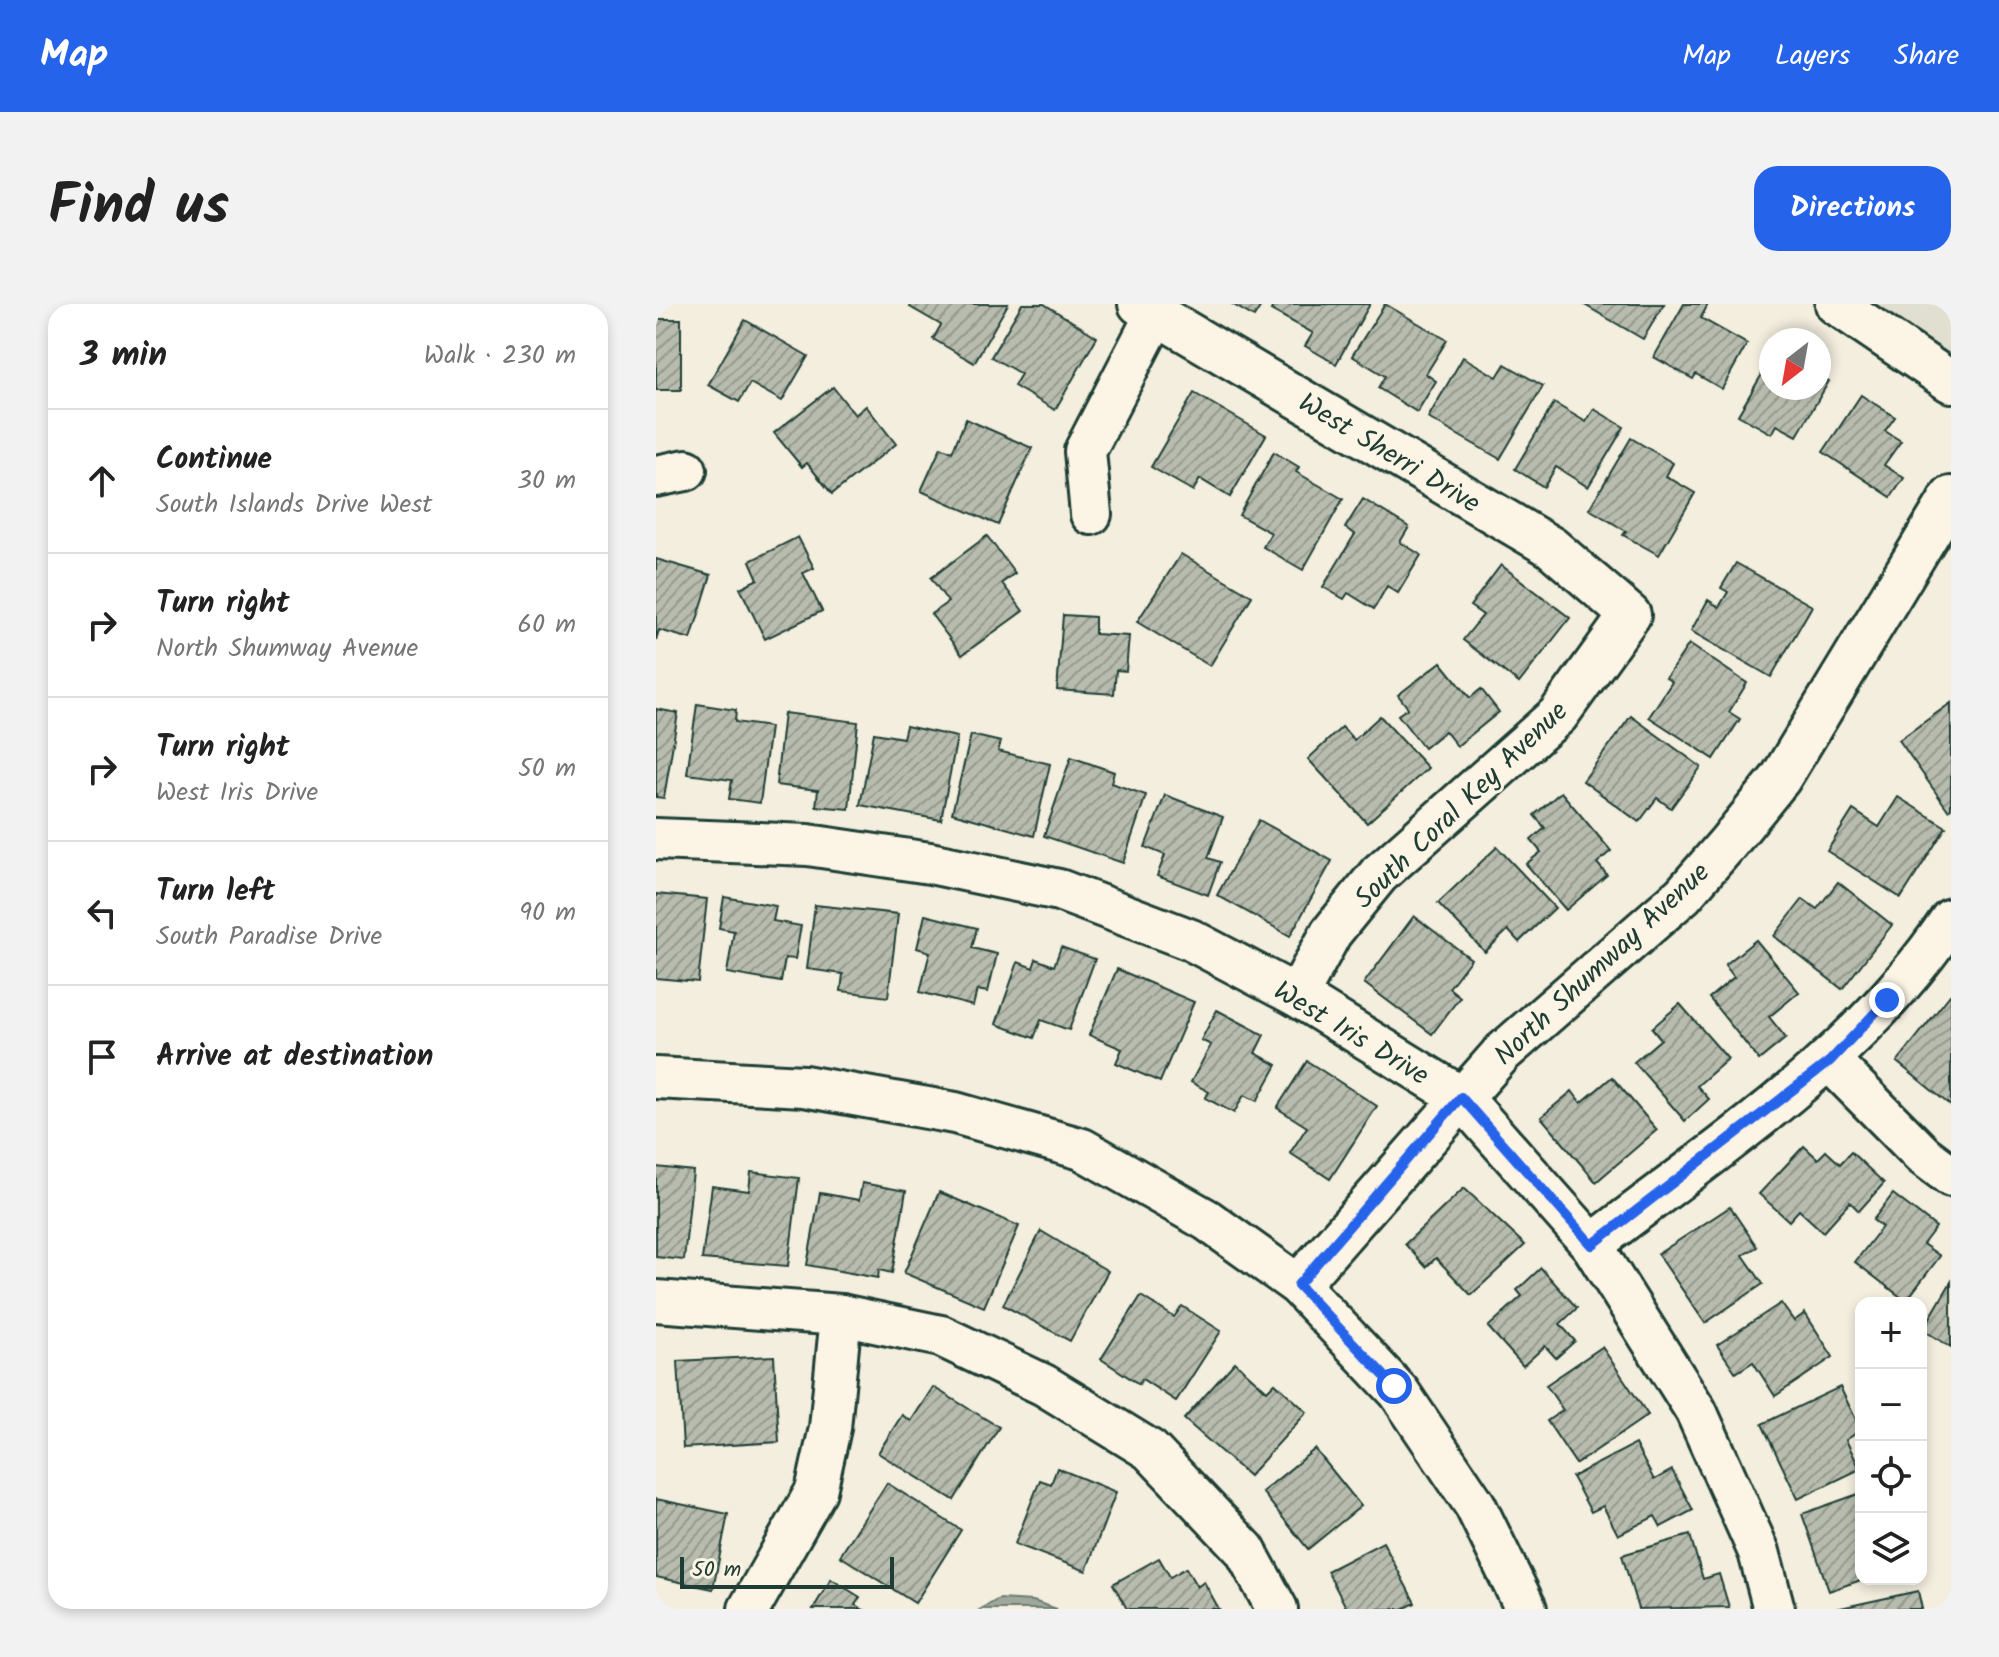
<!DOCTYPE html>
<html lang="en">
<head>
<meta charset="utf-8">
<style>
	body { margin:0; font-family:Kalam,sans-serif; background:#f2f2f2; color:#222 }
	.controls { position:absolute; right:24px; bottom:24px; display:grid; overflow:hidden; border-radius:16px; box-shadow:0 4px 12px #0003 }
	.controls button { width:72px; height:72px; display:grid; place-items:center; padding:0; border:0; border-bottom:2px solid #e0e0e0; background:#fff; color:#222; font:40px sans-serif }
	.compass { position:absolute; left:1103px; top:24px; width:72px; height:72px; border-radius:50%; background:#fff; box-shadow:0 4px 12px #0003; rotate:211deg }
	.scale { position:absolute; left:24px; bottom:20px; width:214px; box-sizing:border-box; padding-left:8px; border:4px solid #1f3d34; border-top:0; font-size:22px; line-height:28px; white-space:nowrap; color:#1f3d34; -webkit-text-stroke:6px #fcf5e5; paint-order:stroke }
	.stop { position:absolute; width:24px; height:24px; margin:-18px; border:6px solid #2563eb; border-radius:50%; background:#fff }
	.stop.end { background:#2563eb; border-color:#fff; box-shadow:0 2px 8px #0008 }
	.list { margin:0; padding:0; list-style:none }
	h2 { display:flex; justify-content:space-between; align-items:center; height:104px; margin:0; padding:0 32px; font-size:34px }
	h2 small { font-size:26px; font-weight:400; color:#767676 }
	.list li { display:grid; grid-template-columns:52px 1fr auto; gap:24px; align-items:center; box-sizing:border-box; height:144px; padding:0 32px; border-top:2px solid #e0e0e0 }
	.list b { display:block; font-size:30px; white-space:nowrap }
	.list p { margin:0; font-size:26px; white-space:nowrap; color:#767676 }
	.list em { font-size:26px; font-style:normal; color:#767676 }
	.icon { flex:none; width:44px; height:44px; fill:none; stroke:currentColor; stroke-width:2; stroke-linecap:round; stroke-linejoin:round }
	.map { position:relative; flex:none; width:1295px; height:1305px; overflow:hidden; border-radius:24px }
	header { display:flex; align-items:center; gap:48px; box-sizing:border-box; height:112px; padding:0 40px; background:#2563eb; color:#fff }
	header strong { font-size:38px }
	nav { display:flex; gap:44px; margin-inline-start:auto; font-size:28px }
	.intro { display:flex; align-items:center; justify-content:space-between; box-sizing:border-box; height:192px; padding:0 48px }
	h1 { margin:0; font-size:56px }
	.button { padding:20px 36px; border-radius:24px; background:#2563eb; color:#fff; font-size:28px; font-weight:700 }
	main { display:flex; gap:48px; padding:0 48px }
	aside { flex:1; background:#fff; border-radius:24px; box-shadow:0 4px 12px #0003 }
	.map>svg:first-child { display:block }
	.built { fill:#e1dfd0 }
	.water { fill:url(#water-rules); stroke:#6c7d72; stroke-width:2 }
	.building { fill:url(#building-hatch); stroke:#1f3d34; stroke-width:2 }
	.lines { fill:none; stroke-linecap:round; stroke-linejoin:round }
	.minor-casing { stroke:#1f3d34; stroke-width:46 }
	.minor { stroke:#fcf5e5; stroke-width:40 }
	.route { stroke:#2563eb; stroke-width:10 }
	.labels { text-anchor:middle; stroke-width:6; stroke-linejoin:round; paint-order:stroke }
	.street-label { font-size:28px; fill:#1f3d34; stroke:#fcf5e5 }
</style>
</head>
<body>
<header>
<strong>Map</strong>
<nav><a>Map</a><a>Layers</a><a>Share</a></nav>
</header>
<div class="intro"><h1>Find us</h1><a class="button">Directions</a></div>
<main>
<aside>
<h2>3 min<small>Walk · 230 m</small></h2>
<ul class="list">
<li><svg class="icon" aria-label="ahead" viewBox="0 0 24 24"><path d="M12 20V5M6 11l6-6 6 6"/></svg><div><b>Continue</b><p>South Islands Drive West</p></div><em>30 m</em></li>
<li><svg class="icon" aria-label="right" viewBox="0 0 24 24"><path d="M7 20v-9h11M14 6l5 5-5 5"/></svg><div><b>Turn right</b><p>North Shumway Avenue</p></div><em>60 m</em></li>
<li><svg class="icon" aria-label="right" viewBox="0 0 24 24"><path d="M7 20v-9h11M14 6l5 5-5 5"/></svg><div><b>Turn right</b><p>West Iris Drive</p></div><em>50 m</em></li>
<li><svg class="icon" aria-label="left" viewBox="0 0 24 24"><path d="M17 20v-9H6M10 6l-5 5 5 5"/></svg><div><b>Turn left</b><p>South Paradise Drive</p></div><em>90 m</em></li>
<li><svg class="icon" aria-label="arrive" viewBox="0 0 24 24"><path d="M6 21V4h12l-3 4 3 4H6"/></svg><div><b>Arrive at destination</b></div></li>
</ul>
</aside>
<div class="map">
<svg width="1295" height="1305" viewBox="0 0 1295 1305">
	<defs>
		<pattern id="water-rules" width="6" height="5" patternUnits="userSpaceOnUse" patternTransform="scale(2)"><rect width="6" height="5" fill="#a0a89b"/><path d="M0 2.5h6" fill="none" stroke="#828a7f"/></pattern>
		<pattern id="building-hatch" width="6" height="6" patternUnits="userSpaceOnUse" patternTransform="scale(2)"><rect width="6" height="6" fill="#b8bcae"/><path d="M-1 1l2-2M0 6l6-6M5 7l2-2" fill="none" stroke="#959a8e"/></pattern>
	</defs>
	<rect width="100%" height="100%" fill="#f3eede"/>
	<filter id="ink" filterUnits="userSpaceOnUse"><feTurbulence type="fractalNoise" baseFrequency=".0125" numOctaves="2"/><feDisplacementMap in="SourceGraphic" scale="16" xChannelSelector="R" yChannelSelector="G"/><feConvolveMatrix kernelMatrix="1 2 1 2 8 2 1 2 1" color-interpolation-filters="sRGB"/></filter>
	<g filter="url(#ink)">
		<!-- built -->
		<path class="built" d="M1213 0H1295V55Z"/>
		<!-- water -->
		<path class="water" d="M343 1295 377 1297 401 1305H325Z"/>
		<!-- building -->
		<g class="building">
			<path d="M255 0H352L318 59 277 35 285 21 254 3Z"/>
			<path d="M366 0H388L441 33 399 106 358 82 365 70 335 53Z"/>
			<path d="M576 0H606L598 13Z"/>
			<path d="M618 0H714L680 60 649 42 657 29 615 6Z"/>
			<path d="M729 0 791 36 770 70 780 77 761 108 722 84 729 72 696 52Z"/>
			<path d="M927 0H1008L987 35Z"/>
			<path d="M1028 0H1052L1045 14 1091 40 1066 85 1040 70 1037 75 998 53Z"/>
			<rect x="0" y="15" width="25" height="71"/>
			<path d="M89 16 152 52 126 97 94 79 83 98 52 81Z"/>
			<path d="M807 53 841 73 849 60 887 82 844 155 772 114Z"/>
			<path d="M1115 55V84H1163V71L1173 77 1141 132 1121 121 1116 130 1082 111Z"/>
			<path d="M177 83 199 111 210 102 240 140 176 190 151 159 146 163 118 129Z"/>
			<path d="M538 89 610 131 574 193 544 175 537 187 495 163Z"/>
			<path d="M1205 91 1239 113 1229 127 1245 137 1228 161 1248 174 1235 193 1167 148Z"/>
			<path d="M898 99 930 118 938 105 968 123 932 183 900 163 888 183 859 165Z"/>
			<path d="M310 115 376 144 342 221 265 187 285 143 296 148Z"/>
			<path d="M975 134 1017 159 1010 172 1039 189 1003 251 967 231 970 227 933 205Z"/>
			<path d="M618 148 643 163 640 168 687 195 647 266 607 243 615 229 583 211Z"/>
			<path d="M707 195 753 223 744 238 765 251 742 289 731 282 718 305 692 289 688 295 667 283 699 230 689 224Z"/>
			<path d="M331 232 359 269 346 279 367 307 306 351 275 310 292 298 275 274Z"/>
			<path d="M142 233 158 264 147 269 166 307 109 335 84 284 102 275 94 257Z"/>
			<path d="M525 250 596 292 554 362 481 318Z"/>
			<path d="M0 255 55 271 35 335 3 326 0 336Z"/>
			<path d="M1080 259 1156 302 1115 373 1035 327 1052 296 1063 303 1072 288 1065 284Z"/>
			<path d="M845 261 914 314 863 379 807 336 827 311 814 302Z"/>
			<path d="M407 311 439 313V330L473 332 470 367 460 366 458 390 401 386Z"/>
			<path d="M1033 340 1091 379 1073 408 1084 415 1058 455 993 413 1016 378 1010 374Z"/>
			<path d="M785 358 814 394 825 385 843 408 801 442 789 427 768 444 742 411 752 404 742 391Z"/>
			<path d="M1295 399V504L1292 506 1243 436Z"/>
			<path d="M41 400 80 406 79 418 114 423 104 499 73 495 76 476 31 470Z"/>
			<path d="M0 405 22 409 8 494 0 493Z"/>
			<path d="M128 409 202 418 193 505 160 502 162 486 120 481Z"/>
			<path d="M724 412 772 464 711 519 652 455 686 423 698 436Z"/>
			<path d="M975 412 1045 463 1015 504 1001 494 983 518 927 477Z"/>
			<path d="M250 422 301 433 285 516 204 501 218 429 247 434Z"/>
			<path d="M315 431 345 438 342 447 394 460 378 532 296 509Z"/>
			<path d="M415 453 458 468 455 479 490 491 467 559 388 532Z"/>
			<path d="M905 488 955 547 941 559 951 571 910 606 870 560 885 548 875 536 889 524 878 511Z"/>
			<path d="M509 491 567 513 552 554 564 558 552 591 501 572 509 551 489 543Z"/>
			<path d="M1242 493 1290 523 1245 594 1171 547 1197 506 1223 523Z"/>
			<path d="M603 516 676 557 634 632 561 591Z"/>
			<path d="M841 543 899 604 863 638 852 626 829 648 782 599Z"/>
			<path d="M1182 578 1236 621 1186 685 1118 632 1147 595 1161 605Z"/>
			<path d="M0 590 51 595 42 678 0 674Z"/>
			<path d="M68 593 120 602 117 617 145 622 139 655 129 654 125 678 71 669 78 627 63 624Z"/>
			<path d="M159 601 242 610 232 693 185 687 187 670 151 665Z"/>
			<path d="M269 611 321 624 316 644 341 650 332 688 321 686 317 702 264 688 274 648 261 644Z"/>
			<path d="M758 612 815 655 793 684 804 693 776 730 708 679Z"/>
			<path d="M1100 636 1143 688 1113 713 1130 734 1103 756 1053 694 1078 673 1069 661Z"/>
			<path d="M405 643 439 655 413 726 385 716 378 734 340 720 362 658 377 664 380 655 398 662Z"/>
			<path d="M461 665 538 698 504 778 460 759 466 745 433 731Z"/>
			<path d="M1294 691 1295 692V802L1241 758Z"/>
			<path d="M1024 700 1072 755 1041 782 1053 795 1029 817 978 758 1005 735 996 724Z"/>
			<path d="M561 706 608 731 599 749 621 761 601 797 588 791 578 809 549 794 553 788 535 778 555 741 545 736Z"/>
			<path d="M651 757 721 802 674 875 634 849 651 823 621 804Z"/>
			<path d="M956 773 1001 826 940 878 885 813 916 787 925 799Z"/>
			<path d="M1148 842 1162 855 1170 847 1184 860 1195 848 1228 879 1203 907 1194 898 1167 928 1143 906 1133 917 1103 890Z"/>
			<path d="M0 863 37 867 28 956 0 953Z"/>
			<path d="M95 868 143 874 132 962 46 955 56 882 93 887Z"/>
			<path d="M206 879 250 887 236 969 223 966 222 974 151 961 164 889 203 896Z"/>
			<path d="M808 884 869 941 815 991 780 954 770 963 749 940Z"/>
			<path d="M283 888 363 922 328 1003 248 969Z"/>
			<path d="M1237 890 1280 923 1267 940 1284 952 1250 997 1199 958 1226 923 1217 916Z"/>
			<path d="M1074 903 1101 943 1087 951 1107 980 1049 1019 1002 950Z"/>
			<path d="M385 927 452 967 414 1037 347 1001Z"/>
			<path d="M885 964 921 1004 904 1020 919 1037 900 1054 889 1042 867 1062 832 1023 866 992 861 986Z"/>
			<path d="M1295 978V1043L1267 1026Z"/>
			<path d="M485 992 518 1013 526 1002 565 1027 520 1097 486 1075 483 1080 445 1055Z"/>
			<path d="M1125 999 1138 1017 1149 1009 1177 1053 1119 1092 1097 1058 1080 1069 1061 1041Z"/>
			<path d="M946 1043 992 1111 920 1160 891 1117 907 1106 890 1081Z"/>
			<path d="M118 1052 123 1138 27 1144 22 1057Z"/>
			<path d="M579 1058 611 1087 619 1079 651 1108 593 1172 528 1115Z"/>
			<path d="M277 1083 343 1123 298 1196 222 1149 246 1111 255 1117Z"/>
			<path d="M1184 1083 1205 1126 1190 1136 1204 1165 1142 1195 1106 1120Z"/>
			<path d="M979 1140 998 1176 1016 1166 1037 1206 1005 1223 999 1212 962 1231 947 1202 935 1208 916 1173Z"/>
			<path d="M659 1145 705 1202 652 1245 606 1188Z"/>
			<path d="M401 1164 460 1188 430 1267 359 1240 384 1176 395 1180Z"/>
			<path d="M231 1179 305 1226 259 1299 184 1252Z"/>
			<path d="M1205 1189V1275H1208L1173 1287 1146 1210Z"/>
			<path d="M0 1195 72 1210 57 1285 0 1273Z"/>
			<path d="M1034 1231 1047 1275 1063 1270 1073 1303 982 1305 966 1251Z"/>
			<path d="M727 1238 759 1299 747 1305H691L671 1267Z"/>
			<path d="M503 1254 514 1273 530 1264 541 1283 548 1278 563 1305H471L457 1280Z"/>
			<path d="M175 1275 204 1293 199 1301 206 1305H157Z"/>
			<path d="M1262 1287 1266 1305H1180Z"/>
		</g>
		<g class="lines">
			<defs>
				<g id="minor">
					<path d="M483 0 895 243 974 311 902 411 723 570 675 629 641 692"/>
					<path d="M1180 0 1295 78"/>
					<path d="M0 172 30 166"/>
					<path d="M435 210 429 147 500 10"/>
					<path d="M0 535 152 541 274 559 403 586 535 636 641 692 805 793 936 941 1040 1107 1103 1248 1118 1305"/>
					<path d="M1174 757 1267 851 1295 872"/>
					<path d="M0 774 148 782 299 809 426 845 551 916 642 981 743 1088 819 1201 870 1305"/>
					<path d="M936 941C1064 842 1204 752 1295 615"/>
					<path d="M642 981 846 749 1027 591 1072 539 1124 475 1295 193"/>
					<path d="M0 997 185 1011 285 1032 388 1081 494 1146 589 1246 621 1305"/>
					<path d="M93 1305 160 1187 174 1124 185 1011"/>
				</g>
			</defs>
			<!-- minor casing -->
			<use href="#minor" class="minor-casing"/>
			<!-- minor -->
			<use href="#minor" class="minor"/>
		</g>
	</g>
	<g class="lines" filter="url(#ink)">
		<!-- route -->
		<path class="route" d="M738 1082 642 981 805 793 936 941 1174 757 1231 696"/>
	</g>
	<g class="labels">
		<!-- street labels -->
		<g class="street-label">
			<text transform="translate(734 148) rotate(31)" y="10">West Sherri Drive</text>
			<text transform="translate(804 500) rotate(-44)" y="10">South Coral Key Avenue</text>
			<text transform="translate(945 659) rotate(-43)" y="10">North Shumway Avenue</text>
			<text transform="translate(696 728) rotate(31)" y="10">West Iris Drive</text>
		</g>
	</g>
</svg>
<div class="controls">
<button>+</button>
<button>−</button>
<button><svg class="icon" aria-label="locate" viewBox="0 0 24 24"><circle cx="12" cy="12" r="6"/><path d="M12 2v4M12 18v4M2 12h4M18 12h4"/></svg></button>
<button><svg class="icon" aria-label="layers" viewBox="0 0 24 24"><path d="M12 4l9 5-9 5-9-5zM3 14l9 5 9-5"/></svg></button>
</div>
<svg class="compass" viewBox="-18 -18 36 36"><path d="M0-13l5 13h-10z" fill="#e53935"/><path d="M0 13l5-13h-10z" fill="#767676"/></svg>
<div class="scale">50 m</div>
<div class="stop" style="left:738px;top:1082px"></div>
<div class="stop end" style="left:1231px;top:696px"></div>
</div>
</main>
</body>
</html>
